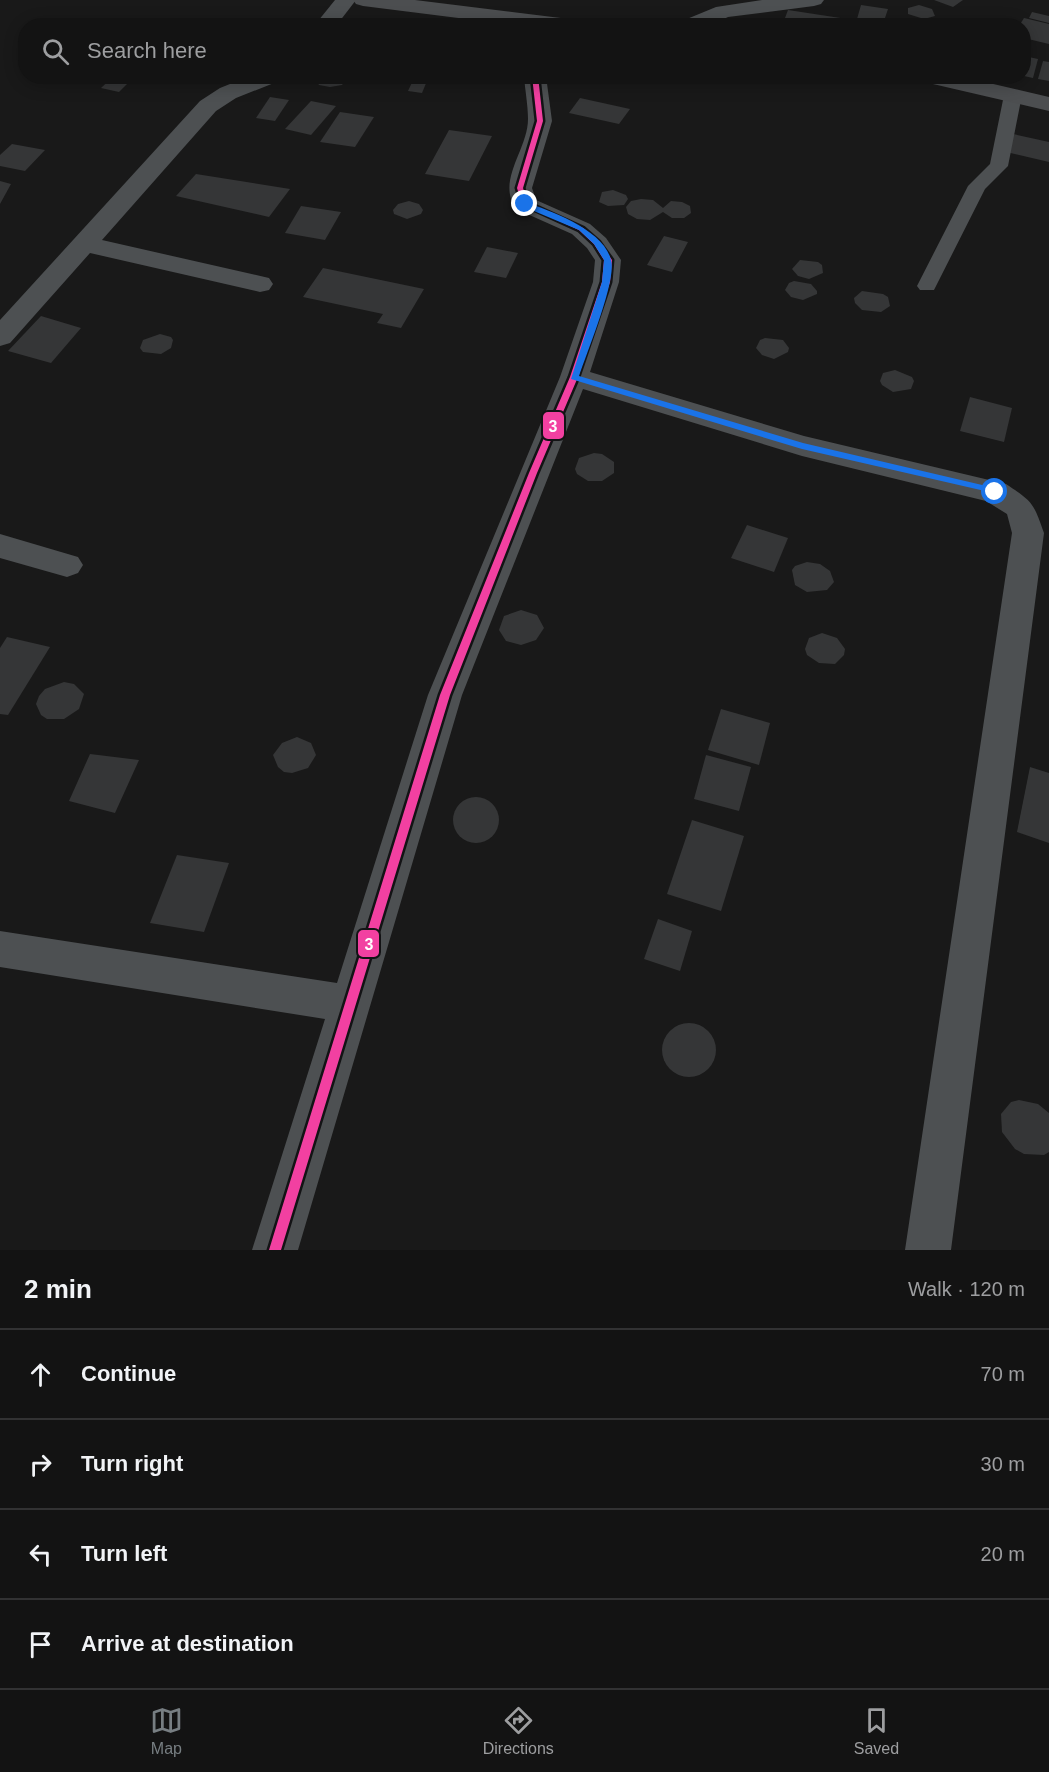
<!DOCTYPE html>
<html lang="en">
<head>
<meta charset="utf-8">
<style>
	body { margin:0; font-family:Arial,sans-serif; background:#202021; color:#f1f3f6 }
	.stop { position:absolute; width:18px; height:18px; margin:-14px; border:4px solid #1a73e8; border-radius:50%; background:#fff }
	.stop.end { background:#1a73e8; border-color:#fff; box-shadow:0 2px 6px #0008 }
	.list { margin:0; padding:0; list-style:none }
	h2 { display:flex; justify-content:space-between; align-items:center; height:78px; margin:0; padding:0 24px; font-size:26px }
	h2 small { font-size:20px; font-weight:400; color:#9d9ea0 }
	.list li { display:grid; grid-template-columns:39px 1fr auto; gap:18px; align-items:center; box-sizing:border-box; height:90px; padding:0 24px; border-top:2px solid #323233 }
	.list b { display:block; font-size:22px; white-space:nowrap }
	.list em { font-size:20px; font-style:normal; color:#9d9ea0 }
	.icon { flex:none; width:33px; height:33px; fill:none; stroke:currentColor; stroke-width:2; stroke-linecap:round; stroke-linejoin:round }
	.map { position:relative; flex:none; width:1049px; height:1250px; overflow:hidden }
	.search { position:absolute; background:#131313; box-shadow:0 3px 15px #0003; left:18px; right:18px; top:18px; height:66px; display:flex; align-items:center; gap:15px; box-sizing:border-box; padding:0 21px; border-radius:24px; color:#9d9ea0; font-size:22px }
	.sheet { height:438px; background:#131313 }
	nav { display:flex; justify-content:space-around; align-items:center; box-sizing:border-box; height:84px; border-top:2px solid #323233; background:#131313; font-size:16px; color:#9d9ea0 }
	nav a { display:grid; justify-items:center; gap:3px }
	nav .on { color:#777e82 }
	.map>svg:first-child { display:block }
	.building { fill:#353637 }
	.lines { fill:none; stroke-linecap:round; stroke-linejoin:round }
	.service { fill:#4d5052; fill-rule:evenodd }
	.minor { fill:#4d5052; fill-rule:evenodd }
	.secondary { fill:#4c4e50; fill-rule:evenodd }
	.bus-1-casing { stroke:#131315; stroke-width:5 }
	.bus-1 { fill:#f240a1; fill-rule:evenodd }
	.route { fill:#1a73e8 }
	.line-badge { stroke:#131315; stroke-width:2 }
	.badge-label { font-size:16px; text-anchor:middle; font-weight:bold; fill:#fff }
</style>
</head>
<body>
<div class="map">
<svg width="1049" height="1250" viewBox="0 0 1049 1250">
	<rect width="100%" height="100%" fill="#191919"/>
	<!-- building -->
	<g class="building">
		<path d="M934 0H963L953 7Z"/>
		<path d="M861 5 888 9 885 18 895 20 894 25 857 19Z"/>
		<path d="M919 5 932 9 935 16 924 19 908 14V8Z"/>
		<path d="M788 10 847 19 845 26H782Z"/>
		<path d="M1032 12 1049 16V23L1029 18Z"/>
		<path d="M1024 18 1049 24V44L1024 38V26H1019Z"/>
		<path d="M1024 56 1038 59 1033 78 1024 76Z"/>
		<path d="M1043 61 1049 62V81L1038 79Z"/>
		<path d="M114 76H135L119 92 101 88Z"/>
		<path d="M314 76H349L342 85 330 87 319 85Z"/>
		<path d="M415 76H429L422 93 408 91Z"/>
		<path d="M270 97 289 100 275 121 256 118Z"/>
		<path d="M580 98 630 109 619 124 569 113Z"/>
		<path d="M311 101 336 106 311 135 285 129Z"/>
		<path d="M340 112 374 117 355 147 320 142Z"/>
		<path d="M449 130 492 136 469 181 425 174Z"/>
		<path d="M1013 134 1049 142V162L1006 152Z"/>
		<path d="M12 144 45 150 25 171 0 166V155Z"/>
		<path d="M196 174 290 189 269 217 176 196Z"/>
		<path d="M0 181 11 184 0 204Z"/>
		<path d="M613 190 626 195 628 199 624 205 608 206 599 202 602 192Z"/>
		<path d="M641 199 653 200 663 208 671 201 682 202 690 206 691 213 684 218H672L663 212 650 220 637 219 628 214 626 207 631 201Z"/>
		<path d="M409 201 419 204 423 210 421 214 407 219 394 214 393 210 398 204Z"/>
		<path d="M301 206 341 212 325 240 285 233Z"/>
		<path d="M664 236 688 242 672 272 647 265Z"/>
		<path d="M487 247 518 253 506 278 474 272Z"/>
		<path d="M800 260 818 262 822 265 823 273 809 279 798 276 792 269Z"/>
		<path d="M323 268 424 289 401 328 377 323 383 314 303 297Z"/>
		<path d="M794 281 811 284 817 291V294L803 300 791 297 785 290 789 283Z"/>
		<path d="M862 291 883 294 888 297 890 306 881 312 862 310 855 303 854 298Z"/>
		<path d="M41 316 81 328 51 363 8 351Z"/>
		<path d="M160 334 171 337 173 340 171 348 161 354 143 352 140 348 143 340Z"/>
		<path d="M765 338 783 340 789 348 788 352 774 359 762 355 756 348 760 340Z"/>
		<path d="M895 370 912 377 914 381 911 389 893 392 882 385 880 381 883 373Z"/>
		<path d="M970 397 1012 408 1004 442 960 431Z"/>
		<path d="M594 453 602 454 614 462V473L602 481H588L577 474 575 469 579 458Z"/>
		<path d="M747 525 788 538 774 572 731 558Z"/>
		<path d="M807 562 820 564 830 571 834 582 827 590 807 592 795 585 792 570 795 566Z"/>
		<path d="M521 610 537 615 544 628 536 640 521 645 506 641 499 630 504 616Z"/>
		<path d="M822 633 837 638 845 649 844 655 835 664 819 663 807 655 805 649 809 638Z"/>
		<path d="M7 637 50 647 8 715 0 714V648Z"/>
		<path d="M64 682 74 684 84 694 79 709 64 719H47L41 715 36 704 39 696 45 689Z"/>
		<path d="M721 709 770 723 759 765 708 750Z"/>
		<path d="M297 737 311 743 316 755 308 768 292 773 284 772 278 767 273 755 282 743Z"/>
		<path d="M90 754 139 760 115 813 69 801Z"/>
		<path d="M706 755 751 767 739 811 694 799Z"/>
		<path d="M1030 767 1049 773V843L1017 832Z"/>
		<circle cx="476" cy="820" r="23"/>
		<path d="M692 820 744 836 721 911 667 894Z"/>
		<path d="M177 855 229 863 204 932 150 923Z"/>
		<path d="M658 919 692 931 680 971 644 959Z"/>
		<circle cx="689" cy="1050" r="27"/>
		<path d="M1019 1100 1038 1104 1049 1113V1152L1044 1155 1024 1154 1015 1149 1002 1132 1001 1114 1011 1102Z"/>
	</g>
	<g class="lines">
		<!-- service -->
		<path class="service" d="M1013 90 1022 95 1008 166 985 189 934 290H920L917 286 968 186 990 164 1004 95Z"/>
		<!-- minor -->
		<g class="minor">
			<path d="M335 0H356L336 26H314Z"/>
			<path d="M762 0H824L821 4 814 6 728 17 709 26H680L682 21 716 7Z"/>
			<path d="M250 76H282L279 81 236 98 216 111 102 240 269 278 273 284 269 290 260 292 90 253 10 343 0 346V320L200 101 220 88Z"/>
			<path d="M524 76H546L552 121 532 188 536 200 590 224 606 238 621 260 619 282 590 372 804 436 1006 484C1033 502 1033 502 1044 533L951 1250H905L1012 533 1007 514 986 501 802 456 583 389 462 695 298 1250H252L325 1019 0 967V931L337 983 428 695 560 377 593 282 595 260 587 248 572 234 516 209C496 180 528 150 528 119 528 105 525 90 524 76Z"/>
			<path d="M0 534 78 557 83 565 78 573 67 577 0 558Z"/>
		</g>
		<!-- secondary -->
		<g class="secondary">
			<path d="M353 0H415L577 20 585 21 587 26H521L363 6 356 4Z"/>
			<path d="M917 76H959L1049 97V111L920 81Z"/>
		</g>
		<defs>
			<path id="bus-1" d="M532 76H538L543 121 523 188 528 203 583 228 599 242 612 260 610 282 578 377 537 473 450 695 281 1250H269L440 695 529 473 570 377 602 282 604 260 594 244 579 230 522 204 517 188 537 121Z"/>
		</defs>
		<!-- bus-1 casing -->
		<use href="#bus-1" class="bus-1-casing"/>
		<!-- bus-1 -->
		<use href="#bus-1" class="bus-1"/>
	</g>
	<!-- route -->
	<path class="route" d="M525 202C551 211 604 230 611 260 617 280 587 352 579 376L803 443 995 488 998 489V494L802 449 571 379 602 282 604 260 594 244 579 230 522 206Z"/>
	<g class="line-badge">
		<rect x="542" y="411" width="23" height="29" rx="6" fill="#f240a1"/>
		<rect x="357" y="929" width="23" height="29" rx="6" fill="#f240a1"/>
	</g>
	<g class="badge-label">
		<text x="553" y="432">3</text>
		<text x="369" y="950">3</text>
	</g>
</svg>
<div class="stop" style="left:995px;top:492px"></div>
<div class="stop end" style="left:525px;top:204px"></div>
<div class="search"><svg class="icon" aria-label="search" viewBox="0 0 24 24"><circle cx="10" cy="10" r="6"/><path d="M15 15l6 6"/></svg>Search here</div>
</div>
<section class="sheet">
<h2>2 min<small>Walk · 120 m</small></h2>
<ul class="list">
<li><svg class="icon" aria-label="ahead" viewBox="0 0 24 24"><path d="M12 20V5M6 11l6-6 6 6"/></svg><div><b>Continue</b></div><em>70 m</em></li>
<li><svg class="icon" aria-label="right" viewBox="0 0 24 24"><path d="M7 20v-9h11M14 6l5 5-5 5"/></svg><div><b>Turn right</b></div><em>30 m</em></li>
<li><svg class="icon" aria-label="left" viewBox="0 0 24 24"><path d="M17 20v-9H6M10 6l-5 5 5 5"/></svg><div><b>Turn left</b></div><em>20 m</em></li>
<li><svg class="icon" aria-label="arrive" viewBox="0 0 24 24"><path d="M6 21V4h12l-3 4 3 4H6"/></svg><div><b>Arrive at destination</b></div></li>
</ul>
</section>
<nav>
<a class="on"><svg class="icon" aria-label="map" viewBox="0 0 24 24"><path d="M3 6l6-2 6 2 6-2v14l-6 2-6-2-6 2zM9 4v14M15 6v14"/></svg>Map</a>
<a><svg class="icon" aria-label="directions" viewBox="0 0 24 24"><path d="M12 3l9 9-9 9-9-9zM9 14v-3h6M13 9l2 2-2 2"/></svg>Directions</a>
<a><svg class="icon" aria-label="saved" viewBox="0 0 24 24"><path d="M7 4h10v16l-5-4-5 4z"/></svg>Saved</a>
</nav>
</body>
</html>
